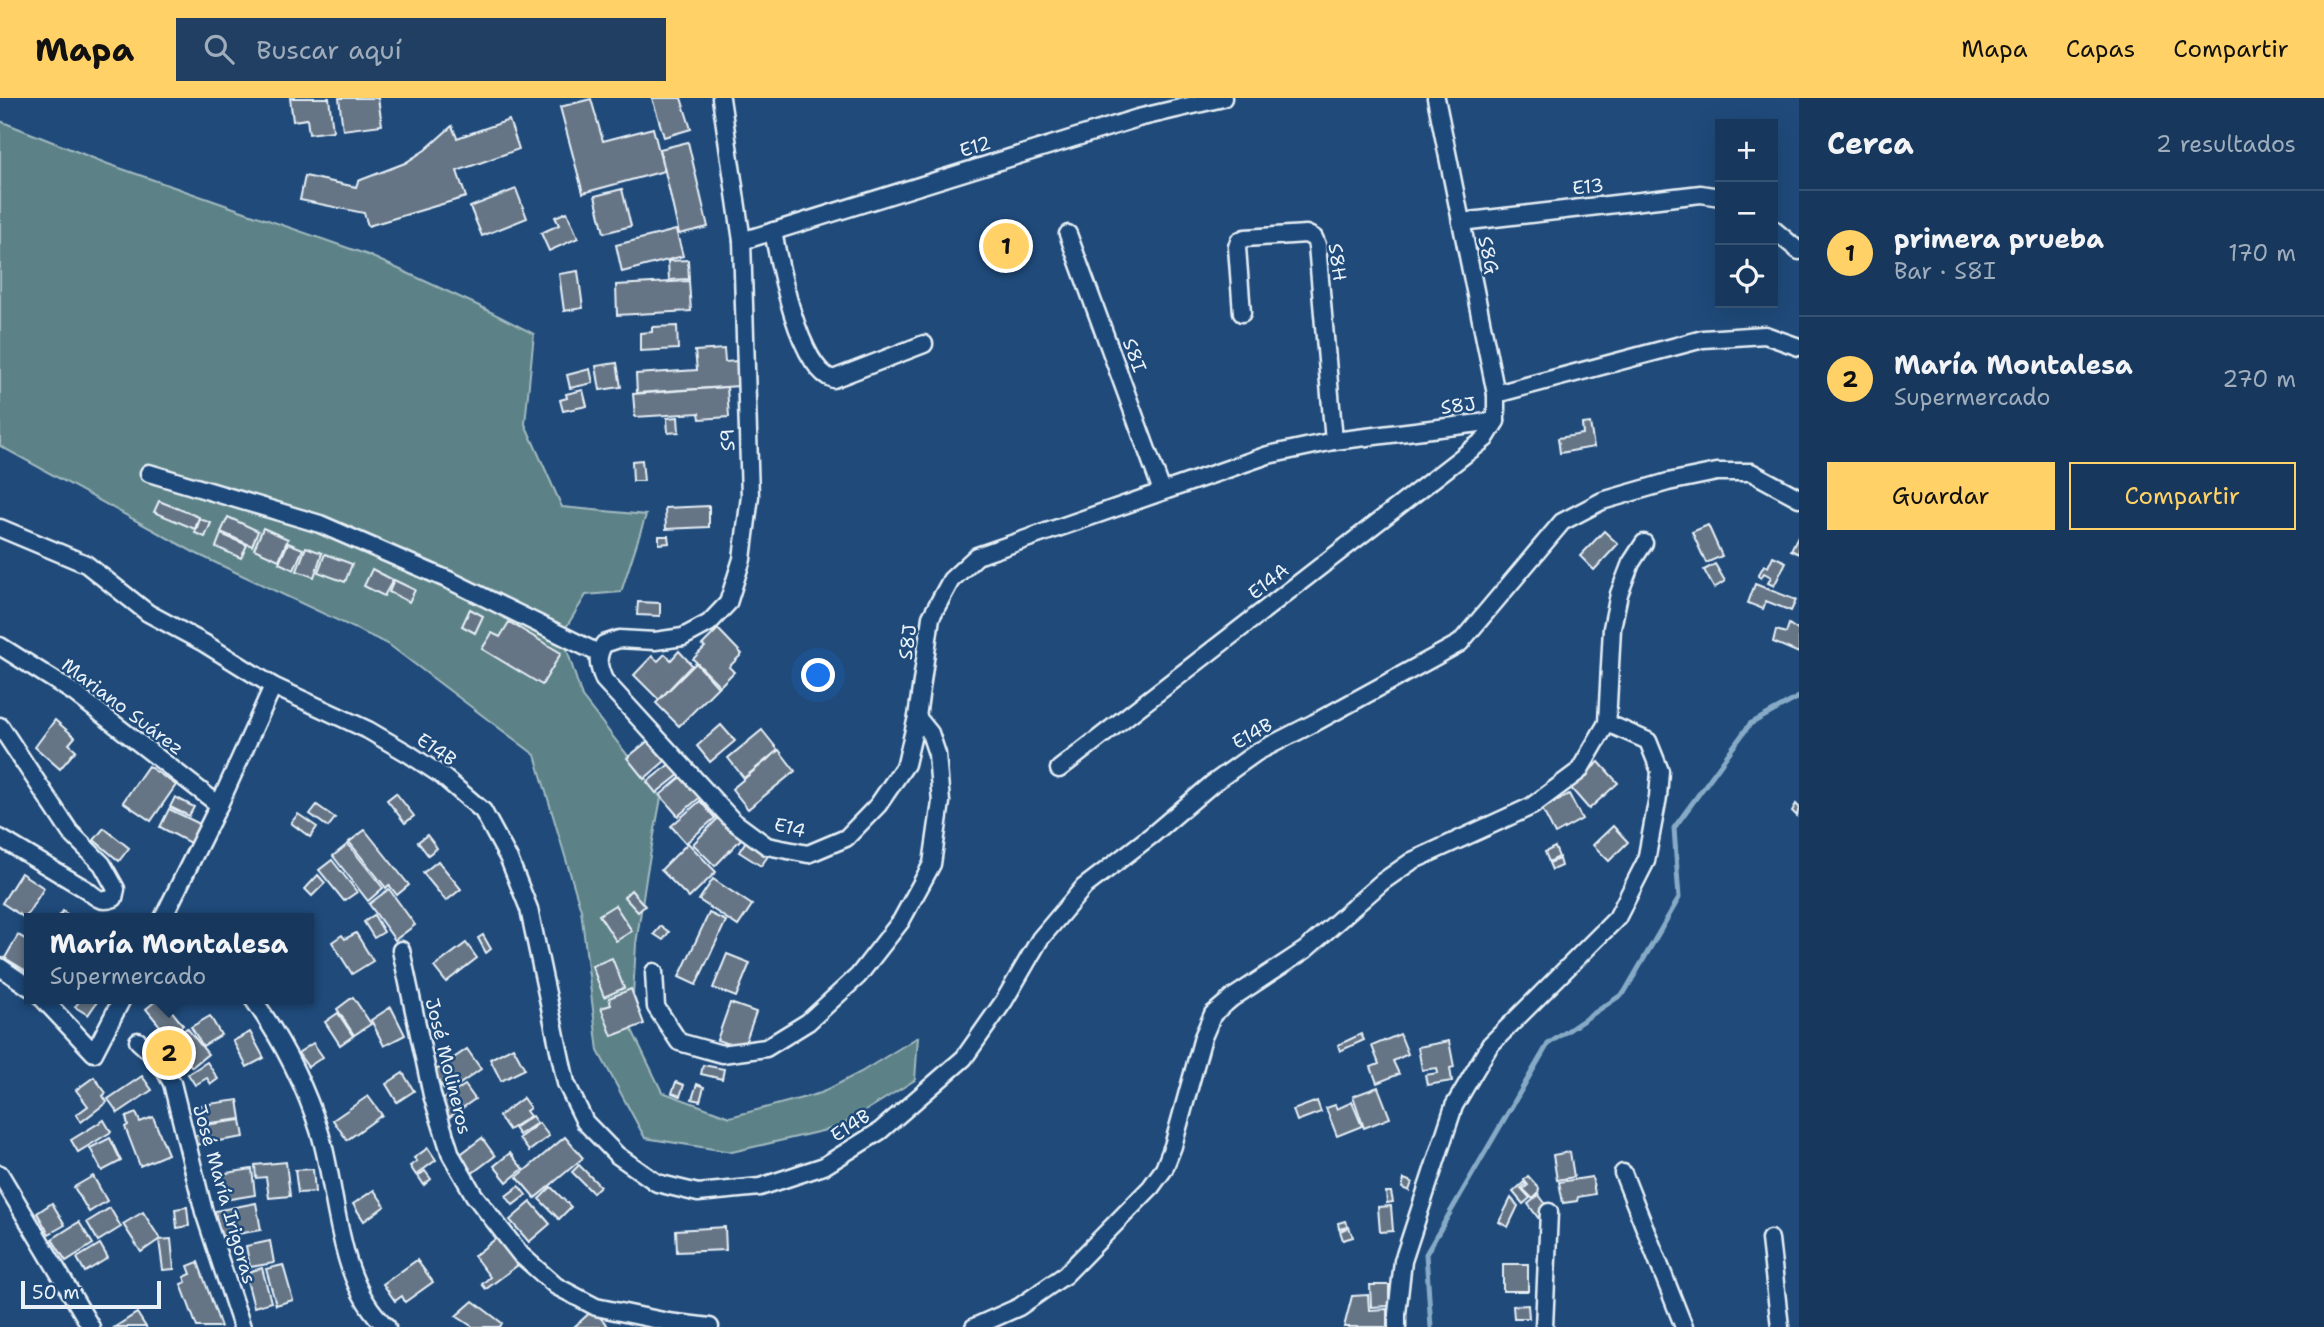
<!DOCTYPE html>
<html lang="es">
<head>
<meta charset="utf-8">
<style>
	body { margin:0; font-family:"Shantell Sans",sans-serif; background:#203f62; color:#f1f3f6 }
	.controls { position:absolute; right:21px; top:21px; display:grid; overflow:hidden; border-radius:0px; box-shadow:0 7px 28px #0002 }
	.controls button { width:63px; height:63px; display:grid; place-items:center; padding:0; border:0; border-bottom:2px solid #365272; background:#17385c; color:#f1f3f6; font:35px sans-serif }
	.scale { position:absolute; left:21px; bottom:18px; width:140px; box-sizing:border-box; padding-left:7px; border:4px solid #e8f1f8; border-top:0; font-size:19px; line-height:24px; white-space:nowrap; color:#e8f1f8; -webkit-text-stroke:5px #1f4a7a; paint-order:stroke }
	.you { position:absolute; left:819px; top:578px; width:24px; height:24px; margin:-18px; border:5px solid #fff; border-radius:50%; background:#1a73e8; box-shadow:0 0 0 10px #1a73e833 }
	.badge { display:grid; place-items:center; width:46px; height:46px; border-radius:50%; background:#ffd166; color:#111; font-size:23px; font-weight:700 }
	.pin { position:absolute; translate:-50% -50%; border:4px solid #fff; box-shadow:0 2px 7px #0006 }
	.popup { position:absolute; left:24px; top:815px; width:290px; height:91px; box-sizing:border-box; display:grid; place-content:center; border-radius:0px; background:#17385c; filter:drop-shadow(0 2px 5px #0005); font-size:23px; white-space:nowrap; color:#9eacbb }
	.popup b { font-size:26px; color:#f1f3f6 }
	.popup::after { content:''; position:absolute; left:50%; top:100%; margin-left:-14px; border:14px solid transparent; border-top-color:#17385c }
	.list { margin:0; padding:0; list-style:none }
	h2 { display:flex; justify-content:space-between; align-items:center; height:91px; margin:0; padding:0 28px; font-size:30px }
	h2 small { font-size:23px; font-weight:400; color:#9eacbb }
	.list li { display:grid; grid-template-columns:46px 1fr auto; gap:21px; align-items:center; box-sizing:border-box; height:126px; padding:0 28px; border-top:2px solid #365272 }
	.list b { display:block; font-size:26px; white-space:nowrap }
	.list p { margin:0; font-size:23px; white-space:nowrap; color:#9eacbb }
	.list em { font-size:23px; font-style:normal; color:#9eacbb }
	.actions { display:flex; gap:14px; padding:21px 28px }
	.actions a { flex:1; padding:16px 0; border:2px solid #ffd166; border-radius:0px; text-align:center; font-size:24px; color:#ffd166 }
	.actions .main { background:#ffd166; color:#111 }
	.icon { flex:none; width:38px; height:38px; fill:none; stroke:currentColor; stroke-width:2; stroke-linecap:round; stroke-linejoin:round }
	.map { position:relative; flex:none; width:1799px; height:1229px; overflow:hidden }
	header { display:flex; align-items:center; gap:42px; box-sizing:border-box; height:98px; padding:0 35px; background:#ffd166; color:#111 }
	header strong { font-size:33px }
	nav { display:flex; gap:38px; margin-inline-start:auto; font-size:24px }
	.search { width:490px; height:63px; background:#203f62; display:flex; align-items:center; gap:18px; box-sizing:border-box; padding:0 24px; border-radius:0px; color:#9eacbb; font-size:26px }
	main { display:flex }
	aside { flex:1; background:#17385c }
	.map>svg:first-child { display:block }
	.green { fill:#5b8287; stroke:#a2bac0; stroke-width:2 }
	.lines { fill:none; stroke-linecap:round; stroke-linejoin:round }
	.stream { stroke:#87abc6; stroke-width:5 }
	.building { fill:#667485; stroke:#e8f1f8; stroke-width:2 }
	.minor-casing { stroke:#e8f1f8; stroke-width:21 }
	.minor { stroke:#1f4a7a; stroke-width:16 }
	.labels { text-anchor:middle; stroke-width:5; stroke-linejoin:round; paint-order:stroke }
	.street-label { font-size:19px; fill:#e8f1f8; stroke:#1f4a7a }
</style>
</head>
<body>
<header>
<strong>Mapa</strong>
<div class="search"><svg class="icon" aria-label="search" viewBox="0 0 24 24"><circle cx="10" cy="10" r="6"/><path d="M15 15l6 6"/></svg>Buscar aquí</div>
<nav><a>Mapa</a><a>Capas</a><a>Compartir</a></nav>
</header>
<main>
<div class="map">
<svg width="1799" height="1229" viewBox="0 0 1799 1229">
	<rect width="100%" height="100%" fill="#1f4a7a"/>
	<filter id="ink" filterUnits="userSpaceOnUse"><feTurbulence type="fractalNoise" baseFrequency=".0143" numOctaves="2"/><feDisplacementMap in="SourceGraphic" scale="14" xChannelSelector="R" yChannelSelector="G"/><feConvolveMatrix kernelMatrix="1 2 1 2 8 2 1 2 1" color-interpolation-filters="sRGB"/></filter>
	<g filter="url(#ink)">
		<!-- green -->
		<path class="green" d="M0 23 108 66 368 157 477 207 534 236 525 326 562 409 646 417 621 494 586 497 562 536 582 599 661 700 647 774 636 846 631 930 662 994 730 1019 821 995 861 974 918 939 915 982 839 1029 732 1054 645 1040 598 953 581 812 535 657 388 546 195 455 0 348Z"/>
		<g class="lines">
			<!-- stream -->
			<path class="stream" d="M1431 1229 1426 1156 1548 946 1624 895 1679 800 1674 730 1750 626 1799 599"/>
		</g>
		<!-- building -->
		<g class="building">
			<path d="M290 0H329L333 33 309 36 307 21 293 23Z"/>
			<path d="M339 0H378L382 27 343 32Z"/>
			<path d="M652 0H681L691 31 664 39Z"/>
			<path d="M591 1 603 43 653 30 664 73 583 95 560 9Z"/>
			<path d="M509 22 519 51 457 73 466 99 368 128 364 115 300 102 305 78 356 89 358 83 405 65 425 52 452 28 457 40Z"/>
			<path d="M688 44 708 129 679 136 660 51Z"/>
			<path d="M516 91 527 120 482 138 470 109Z"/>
			<path d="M622 91 631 128 604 135 595 98Z"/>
			<path d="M567 114 578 140 549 153 541 135 559 127 555 119Z"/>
			<path d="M676 132 683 158 622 174 616 147Z"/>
			<path d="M688 162 689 181 669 182 668 163Z"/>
			<path d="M578 173 583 210 564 213 559 176Z"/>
			<path d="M689 183 691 213 617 217 616 187Z"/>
			<path d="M677 228 678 251 640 253V235L652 234V229Z"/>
			<path d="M724 251 725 264 737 263 739 288 637 295 636 276 697 272 695 253Z"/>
			<path d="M617 265 621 289 600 292 596 268Z"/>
			<path d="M590 271 593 285 570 290 567 277Z"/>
			<path d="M727 289 729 319 700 321 699 315 635 319 633 296Z"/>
			<path d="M583 292 587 308 563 313 560 302 567 300 566 296Z"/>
			<path d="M678 319 679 334 668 335 667 320Z"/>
			<path d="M1590 325 1594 349 1560 355 1558 340 1583 336 1582 326Z"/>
			<path d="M642 362 644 383H633L632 363Z"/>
			<path d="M159 403 199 419 195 431 154 414Z"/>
			<path d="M709 408V429L666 431 665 410Z"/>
			<path d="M228 419 258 433 252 448 221 434Z"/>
			<path d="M200 421 211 425 205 439 195 435Z"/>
			<path d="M1708 427 1722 458 1706 465 1692 434Z"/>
			<path d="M263 430 288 441 279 462 254 451Z"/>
			<path d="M1604 433 1618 446 1594 472 1580 458Z"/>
			<path d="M221 436 247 447 241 460 216 449Z"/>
			<path d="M1799 436V456L1791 452Z"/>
			<path d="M659 438H668L669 445 659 446Z"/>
			<path d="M288 445 303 451 294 472 279 465Z"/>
			<path d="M306 449 322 455 314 479 297 473Z"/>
			<path d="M325 456 352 466 345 484 318 474Z"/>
			<path d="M1773 458 1786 464 1774 488 1768 485 1771 479 1764 475 1761 480 1758 478 1764 467 1768 469Z"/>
			<path d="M1715 466 1725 483 1714 490 1704 472Z"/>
			<path d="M372 471 393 482 384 498 364 488Z"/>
			<path d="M394 482 415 492 409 504 389 494Z"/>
			<path d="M1755 486 1796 502 1791 513 1766 503 1763 511 1748 505Z"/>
			<path d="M638 504 660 505V518L637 517Z"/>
			<path d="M470 511 483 518 475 535 462 528Z"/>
			<path d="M509 524 561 555 542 587 482 551 492 535 500 539Z"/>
			<path d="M1789 526 1799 533V555L1773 544 1776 532 1786 535Z"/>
			<path d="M718 531 742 556 729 569 734 574 720 588 693 561 705 549 702 547Z"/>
			<path d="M679 553 692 567 659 602 634 577 652 558 658 563 665 556 671 562Z"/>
			<path d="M696 565 718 589 679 628 656 605Z"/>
			<path d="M55 622 75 639 69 646 76 652 60 671 35 649Z"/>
			<path d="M721 627 735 643 710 664 697 648Z"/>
			<path d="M762 632 778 652 744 680 728 660Z"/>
			<path d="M648 643 665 663 644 681 627 660Z"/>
			<path d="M779 652 795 673 748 711 732 691Z"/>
			<path d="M1599 664 1618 685 1589 711 1570 689Z"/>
			<path d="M671 665 680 676 656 695 647 684Z"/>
			<path d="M148 668 176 687 151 723 123 704Z"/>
			<path d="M687 674 705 695 678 718 660 697Z"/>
			<path d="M396 695 414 718 405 725 387 702Z"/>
			<path d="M1569 696 1582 721 1555 736 1542 711Z"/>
			<path d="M175 699 194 709 189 718 170 709Z"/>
			<path d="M700 703 715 720 686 745 671 728Z"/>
			<path d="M1796 706 1799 709 1797 718 1792 713Z"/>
			<path d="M317 707 335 720 328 729 310 716Z"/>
			<path d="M169 711 200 726 190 745 160 729Z"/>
			<path d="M298 716 317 729 310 739 291 725Z"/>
			<path d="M722 716 744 738 715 768 693 746Z"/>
			<path d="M1613 728 1628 744 1609 763 1593 747Z"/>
			<path d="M104 730 129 750 119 763 94 742Z"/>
			<path d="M365 732 409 787 397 797 389 787 386 790 349 744Z"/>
			<path d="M427 737 437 750 428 757 418 744Z"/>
			<path d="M746 743 768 758 761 768 739 754Z"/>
			<path d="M688 745 716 774 689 800 661 772Z"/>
			<path d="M348 746 383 790 368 803 333 758Z"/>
			<path d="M1555 749 1559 759 1549 764 1545 754Z"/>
			<path d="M1559 761 1561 768 1552 772 1549 765Z"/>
			<path d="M332 762 357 794 344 803 319 772Z"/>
			<path d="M438 763 461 791 446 803 423 775Z"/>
			<path d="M21 775 44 790 25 820 2 805Z"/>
			<path d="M318 777 325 785 312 798 305 791Z"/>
			<path d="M713 781 752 807 738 828 699 802Z"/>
			<path d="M389 791 415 827 395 842 369 806Z"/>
			<path d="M631 792 645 808 638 814 624 799Z"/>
			<path d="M615 807 632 833 616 843 599 817Z"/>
			<path d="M63 813 72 820H58Z"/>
			<path d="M709 815 726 823 696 887 679 879Z"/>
			<path d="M374 817 384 834 374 840 364 824Z"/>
			<path d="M661 828 669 834 663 842 654 836Z"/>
			<path d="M356 835 373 863 352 876 332 844 342 837 345 841Z"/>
			<path d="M18 837 29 843 28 874 5 860Z"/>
			<path d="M483 837 491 851 486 855 478 840Z"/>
			<path d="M466 845 477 860 446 884 434 869Z"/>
			<path d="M727 856 750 865 736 899 713 890Z"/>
			<path d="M612 860 624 890 604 899 592 868Z"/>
			<path d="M631 891 644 926 612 938 601 910 611 907 609 900Z"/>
			<path d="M353 899 371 926 354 937 337 911Z"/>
			<path d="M81 901H99L88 917 75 909Z"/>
			<path d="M158 901H162L183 927 169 939 146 911Z"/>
			<path d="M730 905 756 914 743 951 717 942Z"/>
			<path d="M391 909 405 937 384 948 371 922Z"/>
			<path d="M338 915 353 938 340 947 325 924Z"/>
			<path d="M210 918 221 937 203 948 191 929Z"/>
			<path d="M187 930 208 956 192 969 171 943Z"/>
			<path d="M250 934 264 960 247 969 233 943Z"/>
			<path d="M1361 936 1364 942 1340 953 1338 947Z"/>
			<path d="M1400 936 1408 956 1393 963 1399 976 1377 985 1371 969 1379 966 1372 948Z"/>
			<path d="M1449 943 1454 969 1450 970 1452 983 1427 987 1425 977 1438 975 1437 970 1422 972 1418 949Z"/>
			<path d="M313 945 323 959 308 969 298 955Z"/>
			<path d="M513 949 525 971 501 983 490 961Z"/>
			<path d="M467 951 481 971 447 995 432 975Z"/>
			<path d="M207 964 218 981 211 986 207 980 195 987 188 976Z"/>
			<path d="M703 967 724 971 722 981 701 976Z"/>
			<path d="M403 975 414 993 397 1004 386 986Z"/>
			<path d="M142 978 152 992 118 1015 108 1001Z"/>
			<path d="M94 979 106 995 103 998 107 1004 81 1024 76 1017 88 1008 76 992Z"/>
			<path d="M676 984 684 987 680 998 672 995Z"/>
			<path d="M697 986 704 989 700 1003 692 1001Z"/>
			<path d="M465 987 475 1001 448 1020 438 1005Z"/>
			<path d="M1378 989 1390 1020 1364 1030 1353 998Z"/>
			<path d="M368 998 382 1017 347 1042 333 1022Z"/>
			<path d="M523 1000 530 1010 526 1013 530 1018 509 1032 499 1018Z"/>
			<path d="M238 1002 241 1021 203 1026 201 1007Z"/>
			<path d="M1317 1003 1321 1014 1297 1023 1293 1012Z"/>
			<path d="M1352 1004 1362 1028 1337 1038 1326 1010 1335 1007 1337 1011Z"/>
			<path d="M136 1015 140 1024 153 1019 168 1056 140 1068 125 1029 128 1027 126 1019Z"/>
			<path d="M532 1018 537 1025 519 1037 514 1030Z"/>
			<path d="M104 1022 111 1034 78 1054 71 1042Z"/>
			<path d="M241 1022 244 1039 194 1047 193 1038 205 1036 204 1027Z"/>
			<path d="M539 1025 549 1038 529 1053 519 1040Z"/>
			<path d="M565 1039 583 1060 535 1100 517 1079Z"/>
			<path d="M110 1040 121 1063 102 1073 90 1050Z"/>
			<path d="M482 1040 495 1058 471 1076 458 1058Z"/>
			<path d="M428 1050 436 1062 416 1077 410 1068 417 1063 414 1060Z"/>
			<path d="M1570 1054 1574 1079 1557 1082 1553 1057Z"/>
			<path d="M510 1055 523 1071 507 1084 494 1068Z"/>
			<path d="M286 1064 290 1098 269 1100 266 1079 256 1080 255 1067Z"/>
			<path d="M579 1067 600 1088 593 1095 572 1074Z"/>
			<path d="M252 1071 255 1097 224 1102 220 1076Z"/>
			<path d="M313 1071 315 1094 298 1095 295 1072Z"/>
			<path d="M425 1073 431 1081 424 1087 418 1078Z"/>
			<path d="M93 1078 107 1103 89 1114 74 1089Z"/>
			<path d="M1528 1078 1539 1090 1538 1096 1533 1101 1523 1091 1528 1087 1524 1082Z"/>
			<path d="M1592 1079 1595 1096 1578 1099 1577 1103 1563 1105 1559 1084Z"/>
			<path d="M1404 1081 1412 1084 1409 1093 1402 1090Z"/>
			<path d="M1524 1084 1526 1086 1521 1090 1530 1100 1523 1106 1513 1094Z"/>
			<path d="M519 1088 526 1097 513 1107 506 1098Z"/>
			<path d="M551 1089 571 1109 559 1121 539 1101Z"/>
			<path d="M374 1092 385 1108 364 1123 353 1106Z"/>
			<path d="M1386 1094H1391L1393 1104 1387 1105Z"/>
			<path d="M1539 1097 1550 1112 1539 1121 1528 1106Z"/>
			<path d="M1511 1100 1518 1108 1508 1129 1499 1124Z"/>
			<path d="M531 1104 550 1126 529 1144 510 1122Z"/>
			<path d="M52 1105 65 1127 49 1136 37 1115Z"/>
			<path d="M256 1105 261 1132 220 1139 215 1113Z"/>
			<path d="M1391 1108 1393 1133 1380 1134 1378 1109Z"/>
			<path d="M187 1109 189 1128 177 1130 175 1111Z"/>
			<path d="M110 1110 121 1129 98 1143 87 1124Z"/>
			<path d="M143 1114 160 1141 141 1154 123 1126Z"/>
			<path d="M1346 1123 1348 1129 1339 1131 1338 1125Z"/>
			<path d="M79 1124 93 1146 66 1163 52 1141Z"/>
			<path d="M725 1129 726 1152 677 1154 676 1132Z"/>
			<path d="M1349 1129 1353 1139 1343 1142 1340 1133Z"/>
			<path d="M498 1139 518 1167 486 1191 482 1186 490 1179 474 1158Z"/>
			<path d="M171 1141 174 1171 163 1172 159 1142Z"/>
			<path d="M270 1143 274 1165 250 1169 246 1148Z"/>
			<path d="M100 1146 108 1160 85 1174 77 1160Z"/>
			<path d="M417 1162 433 1184 405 1204 402 1198 395 1203 383 1186Z"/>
			<path d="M198 1164 221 1229H197L181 1186 186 1184 184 1179 191 1176 188 1168Z"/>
			<rect x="1503" y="1166" width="25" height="27"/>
			<path d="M283 1167 293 1202 276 1207 266 1171Z"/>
			<path d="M262 1170 271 1204 254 1209 245 1175Z"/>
			<path d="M1370 1187H1389V1208L1371 1209Z"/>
			<path d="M1368 1197 1369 1212 1387 1211V1229H1344L1352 1198Z"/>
			<path d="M473 1203 502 1225 500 1229H473L456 1218Z"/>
			<path d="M1528 1207 1529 1220H1514L1513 1208Z"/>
			<path d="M593 1212 609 1229H574Z"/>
			<path d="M137 1215 146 1229H115Z"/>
		</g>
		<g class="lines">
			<defs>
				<g id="minor">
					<path d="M721 0 742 143 750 398 742 461 728 505 709 525 683 539 655 543 619 541 604 546C596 559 598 568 604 582L733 723 767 748 808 756 846 740 878 707 906 666 917 619 931 519 951 482 977 458 1268 357 1334 343 1496 323"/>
					<path d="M1461 124 1701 96 1720 99"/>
					<path d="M1773 131 1799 153"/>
					<path d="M773 133C779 165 799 271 833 281L924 246"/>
					<path d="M1068 136 1162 393"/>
					<path d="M742 143 1138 20 1223 0"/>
					<path d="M1242 215 1237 149 1239 143 1245 140 1306 136 1314 140 1317 147 1334 343"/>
					<path d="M1496 296 1703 241 1765 237 1799 249"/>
					<path d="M149 375 320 426 451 483 598 555"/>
					<path d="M0 430 86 466 148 515 204 545 273 588 368 632 409 656 441 677 483 713 509 761 529 811 566 985 585 1024 617 1057 657 1085 698 1095 760 1089 824 1068 880 1033 964 960 1004 903 1040 841 1084 789 1152 737 1212 686 1257 654 1314 625 1460 545 1562 424 1602 403 1668 384 1717 374H1751L1799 400"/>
					<path d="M0 548 73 594 219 707"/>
					<path d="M0 628 70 734 102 766 116 791 114 800C102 805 96 800 87 792L0 740"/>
					<path d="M1059 671 1485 341 1496 323V296L1436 0"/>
					<path d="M163 820 219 707 273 588"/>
					<path d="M401 852 432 997 451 1057 474 1097 521 1157 556 1188 596 1209 668 1224 710 1229"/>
					<path d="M0 869 29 889"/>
					<path d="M654 874 656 909 679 944 722 956 766 950 808 924 858 878 901 823 932 766 941 704 937 656 930 635 917 619"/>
					<path d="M43 901 94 955 122 901"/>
					<path d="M253 901C282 942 305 987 320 1035 338 1094 336 1185 387 1229"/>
					<path d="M138 943 159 962 172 985 204 1114 242 1229"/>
					<path d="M1623 1075 1684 1229"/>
					<path d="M0 1076 91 1229"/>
					<path d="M1770 1141 1780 1229"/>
					<path d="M974 1229 1019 1209 1065 1177 1151 1089 1164 1071 1173 1048 1203 939 1213 916 1232 900 1305 852 1382 784 1412 763 1532 708 1579 673 1607 625 1612 530 1619 496 1631 465 1644 445"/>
					<path d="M1397 1229V1216L1403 1163 1454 1008 1490 947 1617 820 1646 763 1658 699 1660 673 1648 643 1607 625"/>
					<path d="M1544 1229 1549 1114"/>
				</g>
			</defs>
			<!-- minor casing -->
			<use href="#minor" class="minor-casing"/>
			<!-- minor -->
			<use href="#minor" class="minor"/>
		</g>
	</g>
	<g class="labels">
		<!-- street labels -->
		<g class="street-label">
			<text transform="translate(975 48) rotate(-17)" y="7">E12</text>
			<text transform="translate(1588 88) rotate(-7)" y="7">E13</text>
			<text transform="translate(1489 157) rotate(78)" y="7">S8G</text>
			<text transform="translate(1338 164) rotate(82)" y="7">S8H</text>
			<text transform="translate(1135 257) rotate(70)" y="7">S8I</text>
			<text transform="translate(1458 307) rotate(-7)" y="7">S8J</text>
			<text transform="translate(727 342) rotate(-92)" y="7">S9</text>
			<text transform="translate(1268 483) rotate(-38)" y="7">E14A</text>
			<text transform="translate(907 544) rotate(-82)" y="7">S8J</text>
			<text transform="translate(123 608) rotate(37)" y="7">Mariano Suárez</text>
			<text transform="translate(1252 635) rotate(-30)" y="7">E14B</text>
			<text transform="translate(437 651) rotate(34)" y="7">E14B</text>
			<text transform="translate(790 729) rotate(14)" y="7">E14</text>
			<text transform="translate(449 968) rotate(76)" y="7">José Molineros</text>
			<text transform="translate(850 1027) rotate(-33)" y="7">E14B</text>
			<text transform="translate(225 1096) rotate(74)" y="7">José María Irigoras</text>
		</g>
	</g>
</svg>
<div class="controls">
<button>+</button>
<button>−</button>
<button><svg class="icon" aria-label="locate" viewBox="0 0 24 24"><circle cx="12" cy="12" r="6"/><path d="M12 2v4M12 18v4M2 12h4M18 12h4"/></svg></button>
</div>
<div class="scale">50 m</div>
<div class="you"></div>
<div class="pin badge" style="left:1006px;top:148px">1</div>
<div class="pin badge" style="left:169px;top:955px">2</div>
<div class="popup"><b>María Montalesa</b>Supermercado</div>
</div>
<aside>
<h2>Cerca<small>2 resultados</small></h2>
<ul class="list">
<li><span class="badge">1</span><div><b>primera prueba</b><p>Bar · S8I</p></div><em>170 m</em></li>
<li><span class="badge">2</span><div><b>María Montalesa</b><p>Supermercado</p></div><em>270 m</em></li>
</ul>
<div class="actions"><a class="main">Guardar</a><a>Compartir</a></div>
</aside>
</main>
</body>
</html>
